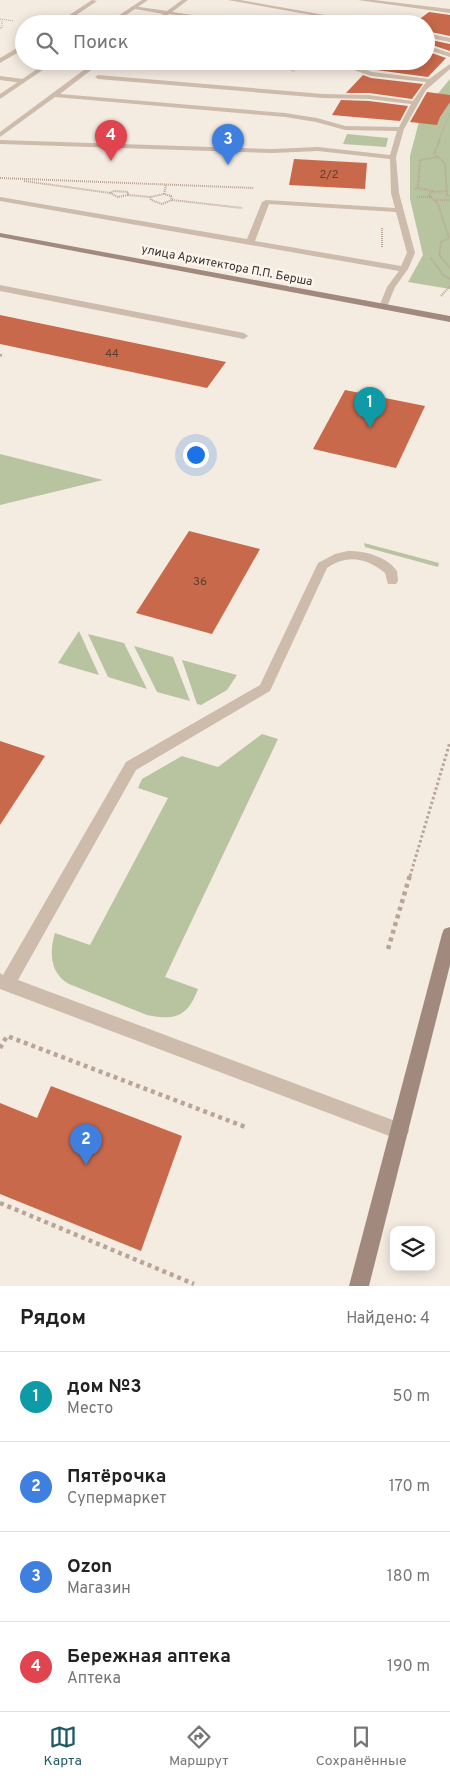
<!DOCTYPE html>
<html lang="ru">
<head>
<meta charset="utf-8">
<style>
	body { margin:0; font-family:Overpass,sans-serif; background:#f2f2f2; color:#222 }
	.controls { position:absolute; right:15px; bottom:15px; display:grid; overflow:hidden; border-radius:10px; box-shadow:0 2px 12px #0003 }
	.controls button { width:45px; height:45px; display:grid; place-items:center; padding:0; border:0; border-bottom:1px solid #e0e0e0; background:#fff; color:#222; font:25px sans-serif }
	.you { position:absolute; left:195px; top:454px; width:18px; height:18px; margin:-12px; border:4px solid #fff; border-radius:50%; background:#1a73e8; box-shadow:0 0 0 8px #1a73e833 }
	.badge { display:grid; place-items:center; width:32px; height:32px; border-radius:50%; background:#1f5a5e; color:#fff; font-size:16px; font-weight:700 }
	.pin { position:absolute; translate:-50% -41px; filter:drop-shadow(0 1px 2px #0008) }
	.pin::after { content:''; position:absolute; top:26px; width:18px; height:15px; background:inherit; clip-path:polygon(0 0,100% 0,50% 100%) }
	.list { margin:0; padding:0; list-style:none }
	h2 { display:flex; justify-content:space-between; align-items:center; height:65px; margin:0; padding:0 20px; font-size:21px }
	h2 small { font-size:16px; font-weight:400; color:#767676 }
	.list li { display:grid; grid-template-columns:32px 1fr auto; gap:15px; align-items:center; box-sizing:border-box; height:90px; padding:0 20px; border-top:1px solid #e0e0e0 }
	.list b { display:block; font-size:19px; white-space:nowrap }
	.list p { margin:0; font-size:16px; white-space:nowrap; color:#767676 }
	.list em { font-size:16px; font-style:normal; color:#767676 }
	.icon { flex:none; width:28px; height:28px; fill:none; stroke:currentColor; stroke-width:2; stroke-linecap:round; stroke-linejoin:round }
	.map { position:relative; flex:none; width:450px; height:1286px; overflow:hidden }
	.search { position:absolute; background:#fff; box-shadow:0 2px 12px #0003; left:15px; right:15px; top:15px; height:55px; display:flex; align-items:center; gap:12px; box-sizing:border-box; padding:0 18px; border-radius:28px; color:#767676; font-size:19px }
	.sheet { height:425px; background:#fff }
	nav { display:flex; justify-content:space-around; align-items:center; box-sizing:border-box; height:70px; border-top:1px solid #e0e0e0; background:#fff; font-size:14px; color:#767676 }
	nav a { display:grid; justify-items:center; gap:2px }
	nav .on { color:#1f5a5e }
	.map>svg:first-child { display:block }
	.green { fill:#b8c4a0 }
	.building { fill:#c8694b }
	.lines { fill:none; stroke-linecap:round; stroke-linejoin:round }
	.path-far4 { stroke:#b9a596; stroke-width:1; stroke-dasharray:1 1; stroke-linecap:butt }
	.path-far3 { stroke:#b9a596; stroke-width:2; stroke-dasharray:1 1; stroke-linecap:butt }
	.path-far2 { stroke:#b9a596; stroke-width:2.5; stroke-dasharray:2 2; stroke-linecap:butt }
	.path-far1 { stroke:#b9a596; stroke-width:3; stroke-dasharray:2.5 2.5; stroke-linecap:butt }
	.path { stroke:#b9a596; stroke-width:4.5; stroke-dasharray:4 4; stroke-linecap:butt }
	.lane { fill:#cdbbac; fill-rule:evenodd }
	.street { fill:#cdbbac; fill-rule:evenodd }
	.secondary { fill:#a18a7d; fill-rule:evenodd }
	.labels { text-anchor:middle; stroke-width:5; stroke-linejoin:round; paint-order:stroke }
	.far-number-label { font-size:11px; fill:#5e3e33 }
	.far-street-label { font-size:12px; fill:#3b302b; stroke:#fbf5ee }
	.number-label { font-size:12px; fill:#5e3e33 }
</style>
</head>
<body>
<div class="map">
<svg width="450" height="1286" viewBox="0 0 450 1286">
	<rect width="100%" height="100%" fill="#f4ebe1"/>
	<!-- green -->
	<g class="green">
		<path d="M177 61H236L227 68Z"/>
		<path d="M450 79V289L408 282 423 255 410 199V156L421 114Z"/>
		<path d="M347 134 388 138 386 147 343 144Z"/>
		<path d="M0 454 103 480 0 505Z"/>
		<path d="M364 543 439 563 438 567 365 547Z"/>
		<path d="M79 631 99 675 58 663Z"/>
		<path d="M88 634 124 643 147 689 108 677Z"/>
		<path d="M134 646 173 657 190 701 157 692Z"/>
		<path d="M182 660 237 675 227 690 201 705 197 704Z"/>
		<path d="M262 734 278 739 165 977 198 989C188 1016 176 1021 147 1015L69 984C50 973 49 953 55 933L90 945 168 798 138 788 142 779 182 756 218 767Z"/>
	</g>
	<!-- building -->
	<g class="building">
		<path d="M429 12 450 15V36L426 31V24H413Z"/>
		<path d="M426 39 450 44V51L426 43Z"/>
		<path d="M426 51 446 58 428 77 369 69 377 61H426Z"/>
		<path d="M363 75 371 78 423 84 412 99 369 93H346Z"/>
		<path d="M427 92 450 95V102L440 117 437 125 410 122Z"/>
		<path d="M341 100 369 101 408 106 400 121 332 115Z"/>
		<path d="M294 159 367 163 365 189 289 185Z"/>
		<path d="M0 315 226 362 207 388 0 344Z"/>
		<path d="M345 390 425 406 396 468 313 449Z"/>
		<path d="M189 531 260 549 212 634 136 613Z"/>
		<path d="M0 741 45 756 0 825Z"/>
		<path d="M51 1086 182 1136 141 1251 0 1194V1103L37 1118Z"/>
	</g>
	<g class="lines">
		<!-- path-far4 -->
		<g class="path-far4">
			<path d="M0 19 14 21"/>
			<path d="M0 28H2V20"/>
			<path d="M169 61 181 63"/>
			<path d="M230 69 234 66C256 63 275 61 295 72"/>
			<path d="M439 140 450 113"/>
		</g>
		<!-- path-far3 -->
		<g class="path-far3">
			<path d="M440 139 434 154 445 163 447 195 450 196"/>
			<path d="M0 178 254 188"/>
			<path d="M24 181 110 193 114 191 128 192V195L150 197 164 194 171 196 172 200 242 208"/>
			<path d="M418 188 433 191"/>
			<path d="M415 189 418 188 420 160 438 157"/>
			<path d="M110 193 118 197 128 195"/>
			<path d="M164 194 166 185"/>
			<path d="M150 197 151 200 162 204 172 200"/>
			<path d="M417 197H431L438 204 449 238 441 242 439 255 450 268"/>
			<path d="M431 197 429 195 431 192 447 191"/>
			<path d="M436 200H450"/>
			<path d="M382 228V247"/>
			<path d="M431 258 443 275 450 279"/>
			<path d="M441 296 450 286"/>
		</g>
		<!-- path-far2 -->
		<path class="path-far2" d="M0 355 4 356"/>
		<!-- path-far1 -->
		<path class="path-far1" d="M410 876 450 742"/>
		<!-- path -->
		<g class="path">
			<path d="M388 949 410 875"/>
			<path d="M0 1048 7 1036 248 1128"/>
			<path d="M0 1203 194 1284"/>
		</g>
		<!-- lane -->
		<g class="lane">
			<path d="M92 0 97 1 63 24H56Z"/>
			<path d="M182 0H188L172 12 255 24H238L169 14 156 24H149L163 14 130 8 133 6 167 11Z"/>
			<path d="M228 0H240L376 24H362Z"/>
			<path d="M358 0H374L450 9V13Z"/>
			<path d="M426 33 450 38V42L426 37Z"/>
			<path d="M24 44V49L0 63V58Z"/>
			<path d="M426 45 450 53V57L426 49Z"/>
			<path d="M96 61H103L60 94 285 113 317 118 345 126 399 127 411 104 369 99 323 98 98 79 95 77 98 75 323 94 369 95 413 101 426 82 371 76 354 70 309 61H324L355 66 372 72 429 79 450 64V69L426 90 404 129 396 157 399 193 415 253 408 269 395 287 386 309 379 307 387 287 399 271 0 201V197L247 239 262 202 266 200 395 208 391 193 390 159 318 151 272 153 0 144V140L272 149 318 147 390 155 397 131 345 130 316 122 285 117 55 97 0 137V132ZM269 204 396 212 407 253 401 266 255 241Z"/>
			<path d="M0 76 23 79 26 81 23 83 0 80Z"/>
			<path d="M0 285 244 333 248 336 244 339 0 291Z"/>
			<path d="M348 551C365 551 386 556 397 571L398 581 396 584H388L385 573C366 558 348 554 327 568L270 691 136 770 18 980 406 1125 409 1131 406 1137 400 1140 0 989V973L3 975 126 762 260 685 318 563 335 554Z"/>
		</g>
		<!-- street -->
		<g class="street">
			<path d="M142 0H148L113 24H106Z"/>
			<path d="M49 61H56L0 99V94Z"/>
		</g>
		<!-- secondary -->
		<g class="secondary">
			<path d="M0 233 450 316V322L0 237Z"/>
			<path d="M450 927V965L369 1286H349L442 934 444 929Z"/>
		</g>
	</g>
	<g class="labels">
		<!-- far-number labels -->
		<g class="far-number-label">
			<text x="329" y="178">2/2</text>
			<text x="112" y="357">44</text>
		</g>
		<!-- far-street labels -->
		<g class="far-street-label">
			<text transform="translate(227 265) rotate(11)" y="4">улица Архитектора П.П. Берша</text>
		</g>
		<!-- number labels -->
		<g class="number-label">
			<text x="200" y="585">36</text>
		</g>
	</g>
</svg>
<div class="controls">
<button><svg class="icon" aria-label="layers" viewBox="0 0 24 24"><path d="M12 4l9 5-9 5-9-5zM3 14l9 5 9-5"/></svg></button>
</div>
<div class="you"></div>
<div class="pin badge" style="left:370px;top:428px;background:#0f9aa8">1</div>
<div class="pin badge" style="left:86px;top:1165px;background:#3f7fe0">2</div>
<div class="pin badge" style="left:228px;top:165px;background:#3f7fe0">3</div>
<div class="pin badge" style="left:111px;top:161px;background:#e0444e">4</div>
<div class="search"><svg class="icon" aria-label="search" viewBox="0 0 24 24"><circle cx="10" cy="10" r="6"/><path d="M15 15l6 6"/></svg>Поиск</div>
</div>
<section class="sheet">
<h2>Рядом<small>Найдено: 4</small></h2>
<ul class="list">
<li><span class="badge" style="background:#0f9aa8">1</span><div><b>дом №3</b><p>Место</p></div><em>50 m</em></li>
<li><span class="badge" style="background:#3f7fe0">2</span><div><b>Пятёрочка</b><p>Супермаркет</p></div><em>170 m</em></li>
<li><span class="badge" style="background:#3f7fe0">3</span><div><b>Ozon</b><p>Магазин</p></div><em>180 m</em></li>
<li><span class="badge" style="background:#e0444e">4</span><div><b>Бережная аптека</b><p>Аптека</p></div><em>190 m</em></li>
</ul>
</section>
<nav>
<a class="on"><svg class="icon" aria-label="map" viewBox="0 0 24 24"><path d="M3 6l6-2 6 2 6-2v14l-6 2-6-2-6 2zM9 4v14M15 6v14"/></svg>Карта</a>
<a><svg class="icon" aria-label="directions" viewBox="0 0 24 24"><path d="M12 3l9 9-9 9-9-9zM9 14v-3h6M13 9l2 2-2 2"/></svg>Маршрут</a>
<a><svg class="icon" aria-label="saved" viewBox="0 0 24 24"><path d="M7 4h10v16l-5-4-5 4z"/></svg>Сохранённые</a>
</nav>
</body>
</html>
